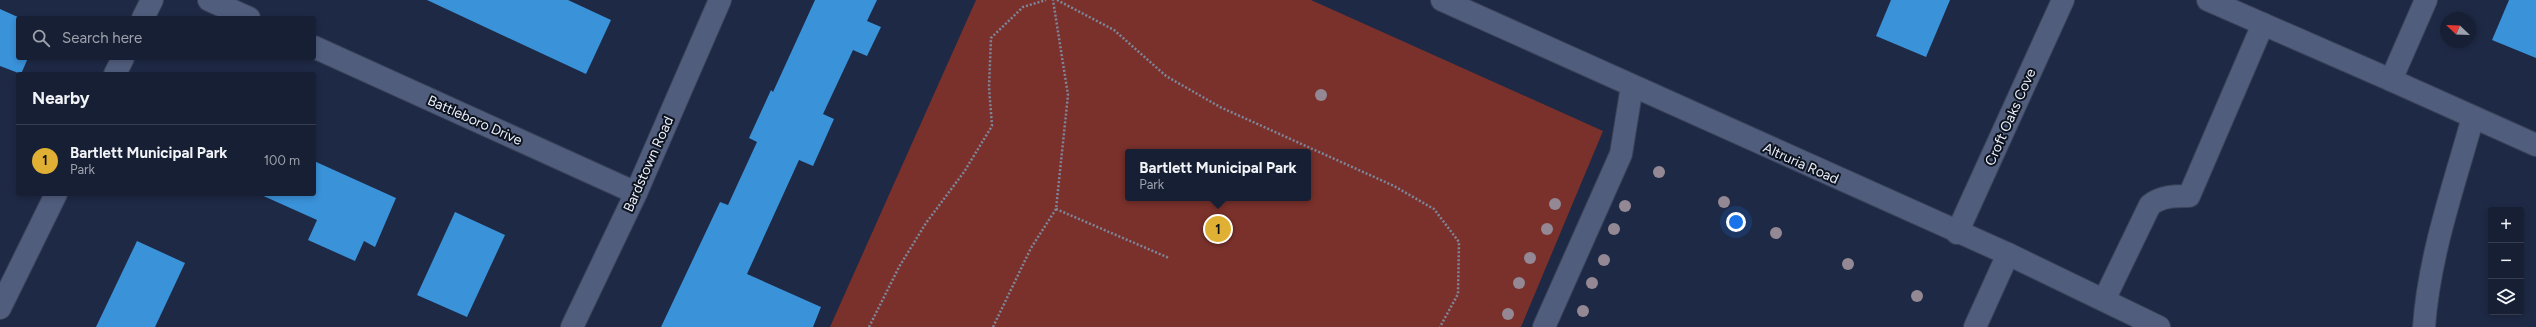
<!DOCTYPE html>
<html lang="en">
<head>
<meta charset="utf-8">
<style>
	body { margin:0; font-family:Figtree,sans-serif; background:#1f273c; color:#f1f3f6 }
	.controls { position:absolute; right:12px; bottom:12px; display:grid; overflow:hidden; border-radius:4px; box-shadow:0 2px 6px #0003 }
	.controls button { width:36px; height:36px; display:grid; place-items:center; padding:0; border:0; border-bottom:1px solid #353d4f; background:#161f34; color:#f1f3f6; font:20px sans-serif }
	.compass { position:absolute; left:2440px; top:12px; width:36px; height:36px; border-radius:50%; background:#161f34; box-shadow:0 2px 6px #0003; rotate:293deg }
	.you { position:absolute; left:1736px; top:222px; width:14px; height:14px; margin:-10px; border:3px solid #fff; border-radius:50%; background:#1a73e8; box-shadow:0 0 0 6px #1a73e833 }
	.badge { display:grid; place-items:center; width:26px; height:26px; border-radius:50%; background:#dfb034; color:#111; font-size:13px; font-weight:700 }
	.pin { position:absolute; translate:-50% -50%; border:2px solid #fff; box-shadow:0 1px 4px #0006 }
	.popup { position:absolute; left:1125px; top:149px; width:186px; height:52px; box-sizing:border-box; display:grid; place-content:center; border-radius:4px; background:#161f34; filter:drop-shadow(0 1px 3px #0005); font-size:13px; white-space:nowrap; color:#9ea2ac }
	.popup b { font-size:15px; color:#f1f3f6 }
	.popup::after { content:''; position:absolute; left:50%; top:100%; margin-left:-8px; border:8px solid transparent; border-top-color:#161f34 }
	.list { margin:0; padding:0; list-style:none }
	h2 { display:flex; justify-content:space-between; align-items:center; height:52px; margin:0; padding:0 16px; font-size:17px }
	h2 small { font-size:13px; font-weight:400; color:#9ea2ac }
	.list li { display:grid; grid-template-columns:26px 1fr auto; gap:12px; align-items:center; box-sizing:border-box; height:72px; padding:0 16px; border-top:1px solid #353d4f }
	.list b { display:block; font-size:15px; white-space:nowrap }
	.list p { margin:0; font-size:13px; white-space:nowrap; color:#9ea2ac }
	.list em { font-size:13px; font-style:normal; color:#9ea2ac }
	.icon { flex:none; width:22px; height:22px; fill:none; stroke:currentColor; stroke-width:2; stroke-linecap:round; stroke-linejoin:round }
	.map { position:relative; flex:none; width:2536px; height:327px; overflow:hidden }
	.search { position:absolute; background:#161f34; box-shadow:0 2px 6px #0003; left:16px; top:16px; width:300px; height:44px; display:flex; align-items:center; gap:10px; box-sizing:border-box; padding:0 14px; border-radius:4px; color:#9ea2ac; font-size:15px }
	.panel { position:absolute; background:#161f34; box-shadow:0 2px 6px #0003; left:16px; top:72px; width:300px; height:124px; border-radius:4px }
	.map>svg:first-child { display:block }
	.green { fill:#7a312b; fill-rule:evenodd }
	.building { fill:#3a92d9 }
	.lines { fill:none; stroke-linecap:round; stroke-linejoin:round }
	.minor-casing { stroke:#3a4259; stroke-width:24 }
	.path { stroke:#7e869b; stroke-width:2.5; stroke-dasharray:2 2; stroke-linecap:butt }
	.minor { stroke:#505d7d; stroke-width:22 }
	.tree { fill:#938893 }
	.labels { text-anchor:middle; stroke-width:4; stroke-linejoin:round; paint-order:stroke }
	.street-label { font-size:14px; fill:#ebf0fc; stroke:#0d131f }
</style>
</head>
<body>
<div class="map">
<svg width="2536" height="327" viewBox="0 0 2536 327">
	<rect width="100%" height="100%" fill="#1e2945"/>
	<!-- green -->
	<path class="green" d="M976 0H1311L1603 131 1521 327H830ZM1128 152H1308V198H1128Z"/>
	<!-- building -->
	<g class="building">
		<path d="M427 0H568L611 20 586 74Z"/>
		<path d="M815 0H877L867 21 881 27 867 56 853 50 823 114 834 119 813 166 799 160 747 274 821 307 813 327H661L720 202 728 205 757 142 749 138 771 90 773 92Z"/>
		<path d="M1891 0H1950L1926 57 1876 36Z"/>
		<path d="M2509 0H2536V58L2492 40Z"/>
		<path d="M0 9 20 18 18 58H28L21 74 0 66Z"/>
		<path d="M314 161 396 198 375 247 364 241 355 261 308 240 317 220 259 194H314Z"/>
		<path d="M455 212 505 235 467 317 417 295Z"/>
		<path d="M137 241 185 263 155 327H96Z"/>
	</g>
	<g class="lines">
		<defs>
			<g id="minor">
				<path d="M209 0 249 18"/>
				<path d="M1442 0 2008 254 2159 327"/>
				<path d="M2208 0 2391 80"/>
				<path d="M2426 0 2391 80 2536 145"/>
				<path d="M143 18 152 0"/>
				<path d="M314 47 636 193"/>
				<path d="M115 74 123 58"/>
				<path d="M1957 233 2063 0"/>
				<path d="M2104 300 2150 205C2162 196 2174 196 2189 196L2263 24"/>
				<path d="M0 308 56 194"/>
				<path d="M572 327 636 193 720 0"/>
				<path d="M1544 327 1621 154 1632 86"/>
				<path d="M1975 327 2008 254"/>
				<path d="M2424 327C2429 255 2454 186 2473 117"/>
			</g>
		</defs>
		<!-- minor casing -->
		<use href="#minor" class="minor-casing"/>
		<!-- path -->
		<g class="path">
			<path d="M1057 0 1114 30 1166 76 1220 107 1394 186 1434 209 1459 242 1458 294 1440 327"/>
			<path d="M1056 209 1169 258"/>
			<path d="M869 327 899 267 926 223 964 172 992 126 989 87 991 38 1023 7 1046 0"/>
			<path d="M993 327 1031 248 1056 209 1068 95 1053 0"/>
		</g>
		<!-- minor -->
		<use href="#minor" class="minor"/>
	</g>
	<!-- trees -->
	<g class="tree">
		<circle cx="1321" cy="95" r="6"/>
		<circle cx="1659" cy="172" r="6"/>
		<circle cx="1724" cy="202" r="6"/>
		<circle cx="1555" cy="204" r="6"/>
		<circle cx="1625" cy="206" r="6"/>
		<circle cx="1547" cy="229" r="6"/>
		<circle cx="1614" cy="229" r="6"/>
		<circle cx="1776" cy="233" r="6"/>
		<circle cx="1530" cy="258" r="6"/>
		<circle cx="1604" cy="260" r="6"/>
		<circle cx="1848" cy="264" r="6"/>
		<circle cx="1519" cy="283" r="6"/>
		<circle cx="1592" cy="283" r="6"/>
		<circle cx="1917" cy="296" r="6"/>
		<circle cx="1583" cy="311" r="6"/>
		<circle cx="1508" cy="314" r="6"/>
	</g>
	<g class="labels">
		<!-- street labels -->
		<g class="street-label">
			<text transform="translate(2010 117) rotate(-66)" y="5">Croft Oaks Cove</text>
			<text transform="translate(475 120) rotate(24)" y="5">Battleboro Drive</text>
			<text transform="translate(1801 163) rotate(24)" y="5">Altruria Road</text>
			<text transform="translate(648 164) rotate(-66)" y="5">Bardstown Road</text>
		</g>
	</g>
</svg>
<div class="controls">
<button>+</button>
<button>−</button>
<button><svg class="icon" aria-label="layers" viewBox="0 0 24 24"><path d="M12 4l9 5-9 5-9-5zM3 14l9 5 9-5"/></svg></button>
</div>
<svg class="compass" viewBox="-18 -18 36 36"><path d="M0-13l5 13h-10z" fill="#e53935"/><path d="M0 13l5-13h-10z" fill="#9ea2ac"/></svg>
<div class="you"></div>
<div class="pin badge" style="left:1218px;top:229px">1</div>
<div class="popup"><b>Bartlett Municipal Park</b>Park</div>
<div class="search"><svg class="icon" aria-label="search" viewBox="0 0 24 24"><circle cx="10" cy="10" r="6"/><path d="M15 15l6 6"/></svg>Search here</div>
<section class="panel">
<h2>Nearby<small></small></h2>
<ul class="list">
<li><span class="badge">1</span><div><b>Bartlett Municipal Park</b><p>Park</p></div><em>100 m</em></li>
</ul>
</section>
</div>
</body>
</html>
